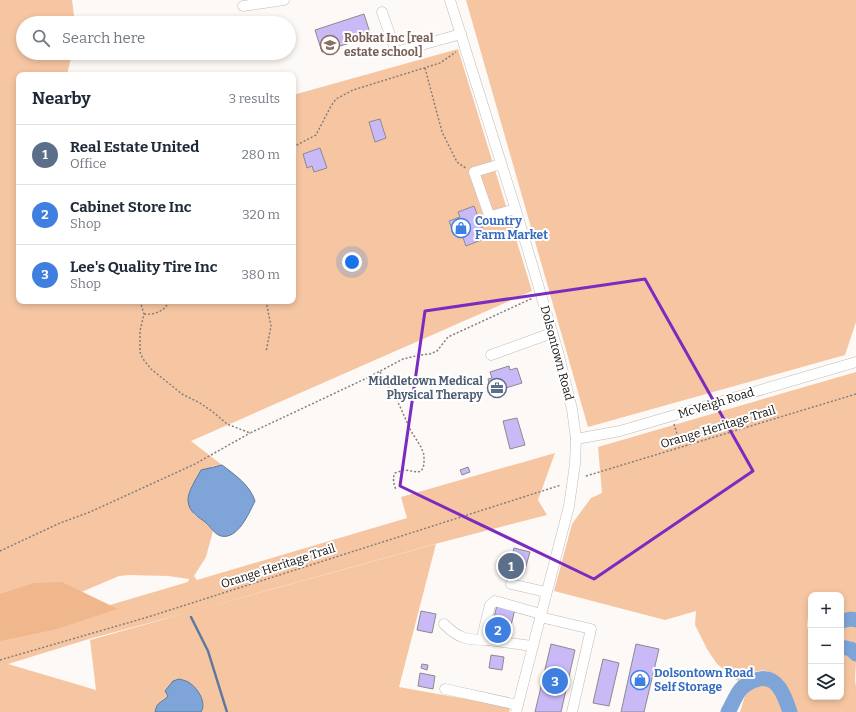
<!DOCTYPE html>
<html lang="en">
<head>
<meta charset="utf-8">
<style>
	body { margin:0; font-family:Bitter,serif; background:#f2f2f3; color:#1f2937 }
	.controls { position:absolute; right:12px; bottom:12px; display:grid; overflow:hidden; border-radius:8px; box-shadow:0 2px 6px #0003 }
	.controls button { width:36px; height:36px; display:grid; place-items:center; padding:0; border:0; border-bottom:1px solid #e0e1e3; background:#fff; color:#1f2937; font:20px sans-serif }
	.you { position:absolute; left:352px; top:262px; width:14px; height:14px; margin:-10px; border:3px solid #fff; border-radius:50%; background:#1a73e8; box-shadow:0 0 0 6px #1a73e833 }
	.badge { display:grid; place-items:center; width:26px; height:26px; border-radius:50%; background:#2563eb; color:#fff; font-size:13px; font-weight:700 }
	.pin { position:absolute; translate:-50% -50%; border:2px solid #fff; box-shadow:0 1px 4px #0006 }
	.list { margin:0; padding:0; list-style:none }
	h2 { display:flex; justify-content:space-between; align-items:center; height:52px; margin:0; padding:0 16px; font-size:17px }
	h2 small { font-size:13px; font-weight:400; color:#747a83 }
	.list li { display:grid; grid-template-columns:26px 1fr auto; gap:12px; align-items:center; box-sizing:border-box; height:60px; padding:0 16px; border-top:1px solid #e0e1e3 }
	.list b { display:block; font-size:15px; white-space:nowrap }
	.list p { margin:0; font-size:13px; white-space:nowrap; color:#747a83 }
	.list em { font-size:13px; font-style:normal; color:#747a83 }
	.icon { flex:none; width:22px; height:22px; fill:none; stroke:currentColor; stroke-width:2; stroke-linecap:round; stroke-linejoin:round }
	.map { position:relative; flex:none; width:856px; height:712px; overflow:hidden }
	.search { position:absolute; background:#fff; box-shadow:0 2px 6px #0003; left:16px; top:16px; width:280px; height:44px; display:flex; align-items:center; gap:10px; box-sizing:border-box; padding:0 14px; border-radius:22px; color:#747a83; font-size:15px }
	.panel { position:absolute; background:#fff; box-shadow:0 2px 6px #0003; left:16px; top:72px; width:280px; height:232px; border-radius:8px }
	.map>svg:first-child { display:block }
	.green { fill:#f6c6a2; fill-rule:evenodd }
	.forest { fill:#f0b78c }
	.water { fill:#7ea4d8; stroke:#5e799d }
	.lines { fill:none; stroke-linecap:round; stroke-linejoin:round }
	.stream { stroke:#5e799d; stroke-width:2.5 }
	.river { stroke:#7ea4d8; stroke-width:15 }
	.building { fill:#c9baf7; stroke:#8b8a8e }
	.minor-casing { stroke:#c0bbb9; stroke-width:11 }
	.path { stroke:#827f7d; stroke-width:1.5; stroke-dasharray:2 2; stroke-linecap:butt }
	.minor { stroke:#fff; stroke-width:10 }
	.marked { fill:none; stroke:#7b2cbf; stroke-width:3; stroke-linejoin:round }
	.labels { text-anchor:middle; stroke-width:4; stroke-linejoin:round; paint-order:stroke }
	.education-label { font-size:12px; font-weight:bold; fill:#785e54; stroke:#fff; text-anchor:start }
	.shop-label { font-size:12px; font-weight:bold; fill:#366cbe; stroke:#fff; text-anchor:start }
	.street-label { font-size:12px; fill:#151413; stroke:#fff }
	.service-label { font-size:12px; font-weight:bold; fill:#4e5e75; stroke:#fff; text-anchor:end }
</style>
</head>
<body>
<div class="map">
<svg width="856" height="712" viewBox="0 0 856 712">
	<rect width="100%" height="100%" fill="#fdf9f6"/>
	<!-- green -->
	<g class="green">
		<path d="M0 0H72L75 23H23V53H72L67 75H19V301H293V95L458 49 532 291 191 441 222 465 212 466 192 485 188 501 194 515 205 522 213 531 206 557 194 576 197 580 407 518 401 497 555 453 538 500 547 515 435 544 193 611 436 544 399 687 510 707 509 712H0ZM129 575 168 576 189 579 188 582 18 632 65 599 119 576ZM186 613 90 640 96 690 8 664 89 639Z"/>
		<path d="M466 0H856V322L845 355 588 427Z"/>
		<path d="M856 372V613L853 612 841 614V595H811V615L808 617 807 626 811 637V697H841V652L847 653 856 661C856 669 854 679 856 686V712H795C784 682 773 655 738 681L717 664 707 649 695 625 696 611 665 620 554 591 572 524 591 498 602 493 598 447Z"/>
		<path d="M856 624V645L851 641H841V626Z"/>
		<path d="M758 682C777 681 779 697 784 712H740C745 699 744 689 758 682Z"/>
	</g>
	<!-- forest -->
	<path class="forest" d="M62 582 118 609 53 630 0 641V594L34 583Z"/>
	<!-- water -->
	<g class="water">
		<path d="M222 465C235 475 250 485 255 501 249 513 238 540 221 536 214 534 210 526 205 522 197 516 189 512 188 501 187 492 197 478 201 470Z"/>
		<path d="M179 679C183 680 188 681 191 684 198 689 207 703 201 712H155C157 701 162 703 168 696L165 691 173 681Z"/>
	</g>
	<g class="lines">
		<!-- stream -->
		<path class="stream" d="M191 617 208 651 227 712"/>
		<!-- river -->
		<g class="river">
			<path d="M841 621 851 619 856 620"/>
			<path d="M841 647 851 649 856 654"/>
			<path d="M728 712C732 705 735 697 740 690 745 684 751 681 759 679 778 675 785 697 790 712"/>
		</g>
	</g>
	<!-- building -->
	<g class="building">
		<path d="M364 14 371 36 322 52 315 30Z"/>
		<path d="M380 119 386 138 375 142 369 122Z"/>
		<path d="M320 148 327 168 314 172 312 166 307 168 303 154Z"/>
		<path d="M474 206 486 238 466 246 461 232 454 235 449 221 460 217 458 212Z"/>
		<path d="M509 366 510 370 517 368 522 383 496 391 495 389 491 391 488 379 492 378 490 372Z"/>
		<path d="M517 418 525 445 510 449 503 421Z"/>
		<path d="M468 467 470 472 462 475 460 470Z"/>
		<path d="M514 548 530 552 524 573 508 569Z"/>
		<path d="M497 605 515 609 509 634 491 630Z"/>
		<path d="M421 611 436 614 432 633 417 630Z"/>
		<path d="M551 644 575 650 561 712H535Z"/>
		<path d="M636 644 659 649 644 712H621Z"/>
		<path d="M491 655 504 657 502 670 489 668Z"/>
		<path d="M603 659 619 663 609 706 593 703Z"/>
		<path d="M422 664 428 665 427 670 421 668Z"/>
		<path d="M420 673 435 676 433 689 418 686Z"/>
	</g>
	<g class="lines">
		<defs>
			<g id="minor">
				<path d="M450 0 518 217 558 352 572 409 576 439 575 464 569 506 516 712"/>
				<path d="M243 6 284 0"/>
				<path d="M382 12 396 52 461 34"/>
				<path d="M501 164 474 172 489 215 492 216 515 209"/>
				<path d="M491 355 552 333"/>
				<path d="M576 439 620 431 856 362"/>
				<path d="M511 584 546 592"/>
				<path d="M540 617 591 629 572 712"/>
				<path d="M444 624C459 639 467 640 488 640"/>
				<path d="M532 646 488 640 483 633 490 605 495 601 541 614"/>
				<path d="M445 689 518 705"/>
			</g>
		</defs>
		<!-- minor casing -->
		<use href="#minor" class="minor-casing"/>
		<!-- path -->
		<g class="path">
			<path d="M425 68 442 132 457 162 467 169"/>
			<path d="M293 147 316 135 331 106 336 99 353 90 440 63 456 52"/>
			<path d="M140 301 144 314 140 331V352L143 359 151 369 182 394 200 403 213 412 227 424 250 433 367 378 403 359 420 355 430 354 437 351 448 337 533 298"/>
			<path d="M266 301 271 326 266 352"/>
			<path d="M144 314C156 315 164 311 170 301"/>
			<path d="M380 372 397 400 411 431 421 447 424 455V464L423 468 421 471 418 472 404 470 395 473C392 479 394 484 396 490"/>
			<path d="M674 424 681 447"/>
			<path d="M586 476 856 394"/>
			<path d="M0 551 60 523 90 512 195 464 250 433"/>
			<path d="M0 660 148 617 561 485"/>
		</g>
		<!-- minor -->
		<use href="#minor" class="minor"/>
	</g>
	<!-- marked area -->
	<path class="marked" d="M645 279 753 471 594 579 400 486 425 311Z"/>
	<!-- icons -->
	<defs>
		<symbol id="university-ring" viewBox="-11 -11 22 22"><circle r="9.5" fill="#fff" stroke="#8d6e63" stroke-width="1.5"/><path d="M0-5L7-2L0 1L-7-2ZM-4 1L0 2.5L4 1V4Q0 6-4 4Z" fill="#8d6e63"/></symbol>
		<symbol id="shop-ring" viewBox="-11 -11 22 22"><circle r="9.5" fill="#fff" stroke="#3f7fe0" stroke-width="1.5"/><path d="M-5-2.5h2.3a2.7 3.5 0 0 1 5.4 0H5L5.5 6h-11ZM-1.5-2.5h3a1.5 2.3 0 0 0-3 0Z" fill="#3f7fe0"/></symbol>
		<symbol id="office-ring" viewBox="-11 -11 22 22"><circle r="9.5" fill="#fff" stroke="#5c6f8a" stroke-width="1.5"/><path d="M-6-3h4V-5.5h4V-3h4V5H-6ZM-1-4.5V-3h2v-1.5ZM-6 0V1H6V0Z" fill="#5c6f8a"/></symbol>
	</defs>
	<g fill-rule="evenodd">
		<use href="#university-ring" x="319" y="34" width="22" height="22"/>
		<use href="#shop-ring" x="450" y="217" width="22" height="22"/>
		<use href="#office-ring" x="486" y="377" width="22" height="22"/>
		<use href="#shop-ring" x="629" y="669" width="22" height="22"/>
	</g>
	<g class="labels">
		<!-- education labels -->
		<g class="education-label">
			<text x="344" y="42">Robkat Inc [real<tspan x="344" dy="14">estate school]</tspan></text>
		</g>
		<!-- shop labels -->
		<g class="shop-label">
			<text x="475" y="225">Country<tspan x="475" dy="14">Farm Market</tspan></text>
			<text x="654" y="677">Dolsontown Road<tspan x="654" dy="14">Self Storage</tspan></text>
		</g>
		<!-- street labels -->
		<g class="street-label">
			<text transform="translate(557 353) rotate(75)" y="4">Dolsontown Road</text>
			<text transform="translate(716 403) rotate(-17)" y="4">McVeigh Road</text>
			<text transform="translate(718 427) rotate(-17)" y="4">Orange Heritage Trail</text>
			<text transform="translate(278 566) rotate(-18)" y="4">Orange Heritage Trail</text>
		</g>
		<!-- service labels -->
		<g class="service-label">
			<text x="483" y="385">Middletown Medical<tspan x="483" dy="14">Physical Therapy</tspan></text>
		</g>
	</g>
</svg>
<div class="controls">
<button>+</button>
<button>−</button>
<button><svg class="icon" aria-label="layers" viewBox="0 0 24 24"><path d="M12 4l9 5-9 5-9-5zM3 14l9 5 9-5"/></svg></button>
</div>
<div class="you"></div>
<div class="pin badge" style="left:511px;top:566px;background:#5c6f8a">1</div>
<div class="pin badge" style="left:498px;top:630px;background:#3f7fe0">2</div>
<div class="pin badge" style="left:555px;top:681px;background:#3f7fe0">3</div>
<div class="search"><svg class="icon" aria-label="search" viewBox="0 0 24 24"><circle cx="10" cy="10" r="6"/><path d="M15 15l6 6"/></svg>Search here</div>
<section class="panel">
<h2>Nearby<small>3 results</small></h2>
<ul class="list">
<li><span class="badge" style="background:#5c6f8a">1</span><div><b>Real Estate United</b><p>Office</p></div><em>280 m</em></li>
<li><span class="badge" style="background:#3f7fe0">2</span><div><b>Cabinet Store Inc</b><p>Shop</p></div><em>320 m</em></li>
<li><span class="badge" style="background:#3f7fe0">3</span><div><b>Lee's Quality Tire Inc</b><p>Shop</p></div><em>380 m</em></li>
</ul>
</section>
</div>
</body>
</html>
